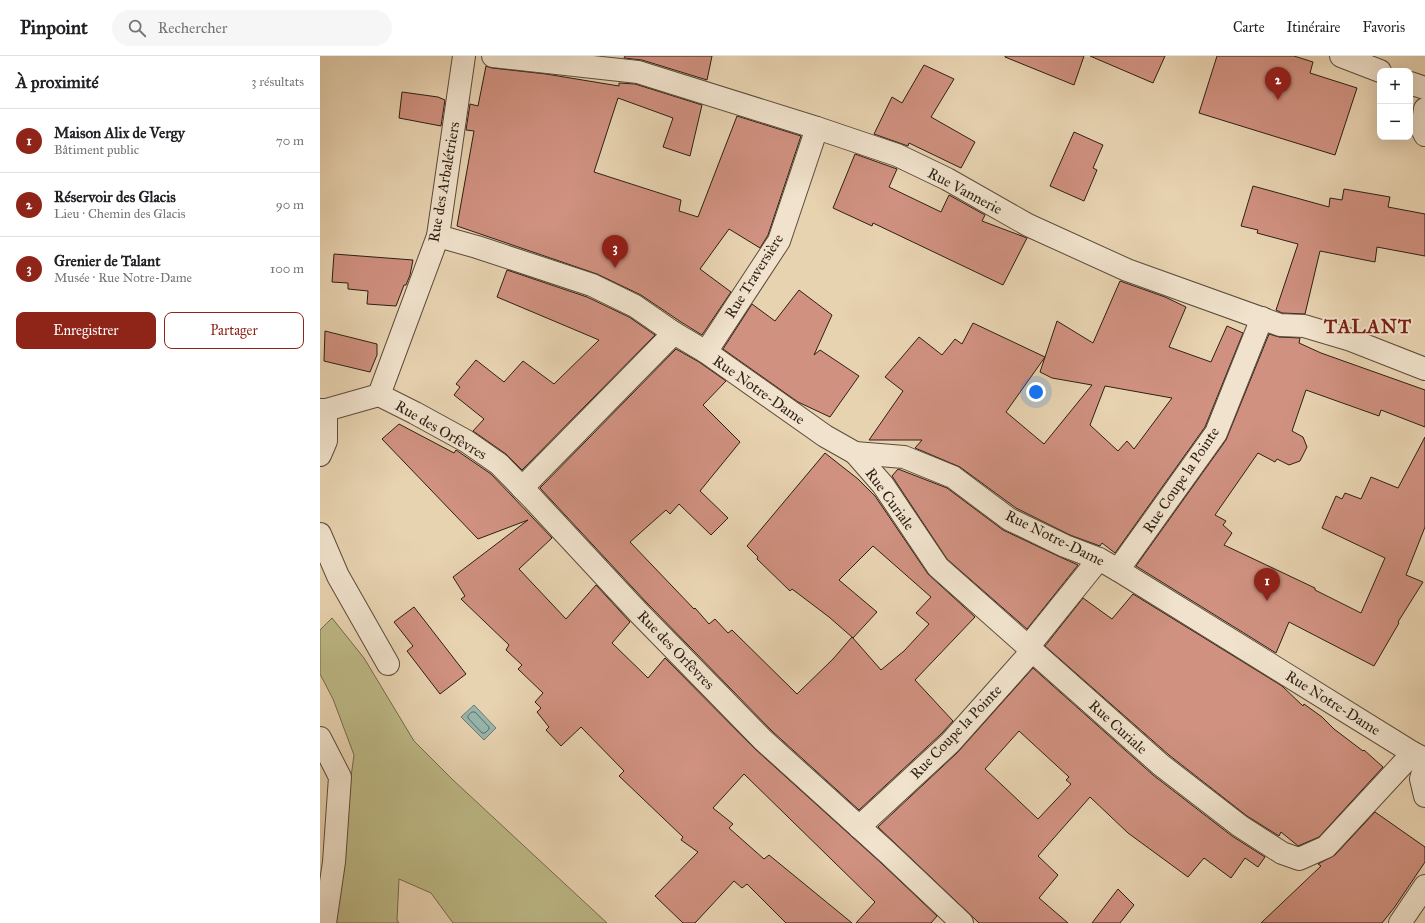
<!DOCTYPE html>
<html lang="fr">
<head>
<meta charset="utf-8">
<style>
	body { margin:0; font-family:"IM FELL Great Primer",serif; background:#f6f6f6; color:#202124 }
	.controls { position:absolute; right:12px; top:12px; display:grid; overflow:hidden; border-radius:8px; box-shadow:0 4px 16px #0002 }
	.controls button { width:36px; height:36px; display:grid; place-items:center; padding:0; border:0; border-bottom:1px solid #e0e0e0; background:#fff; color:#202124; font:20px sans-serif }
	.you { position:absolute; left:716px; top:336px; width:14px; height:14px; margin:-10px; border:3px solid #fff; border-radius:50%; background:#1a73e8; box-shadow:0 0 0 6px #1a73e833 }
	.badge { display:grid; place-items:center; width:26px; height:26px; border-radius:50%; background:#8f2418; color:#fff; font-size:13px; font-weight:700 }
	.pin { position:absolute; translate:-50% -33px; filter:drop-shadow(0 1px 2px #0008) }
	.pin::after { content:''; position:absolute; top:21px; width:14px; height:12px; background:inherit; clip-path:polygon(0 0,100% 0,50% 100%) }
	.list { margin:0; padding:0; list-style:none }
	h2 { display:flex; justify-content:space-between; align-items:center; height:52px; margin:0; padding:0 16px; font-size:17px }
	h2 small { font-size:13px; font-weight:400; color:#757577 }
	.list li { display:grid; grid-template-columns:26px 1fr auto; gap:12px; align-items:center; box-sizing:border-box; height:64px; padding:0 16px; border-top:1px solid #e0e0e0 }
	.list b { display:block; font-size:15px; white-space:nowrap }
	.list p { margin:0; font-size:13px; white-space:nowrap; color:#757577 }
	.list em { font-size:13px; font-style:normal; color:#757577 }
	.actions { display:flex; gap:8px; padding:12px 16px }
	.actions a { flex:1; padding:9px 0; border:1px solid #8f2418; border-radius:8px; text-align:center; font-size:14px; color:#8f2418 }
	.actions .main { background:#8f2418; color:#fff }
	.icon { flex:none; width:22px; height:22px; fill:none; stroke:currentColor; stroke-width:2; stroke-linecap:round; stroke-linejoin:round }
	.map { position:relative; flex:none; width:1105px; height:867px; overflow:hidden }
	header { display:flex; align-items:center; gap:24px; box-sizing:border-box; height:56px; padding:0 20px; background:#fff; border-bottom:1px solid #e0e0e0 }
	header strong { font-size:19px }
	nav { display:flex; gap:22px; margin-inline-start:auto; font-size:14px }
	.search { width:280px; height:36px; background:#f6f6f6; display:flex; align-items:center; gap:10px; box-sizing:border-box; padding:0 14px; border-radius:22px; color:#757577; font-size:15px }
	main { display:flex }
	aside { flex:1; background:#fff }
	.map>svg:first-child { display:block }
	.green { fill:#bdba87; stroke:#756c4e }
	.water { fill:#97b7ae; stroke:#6d7a70 }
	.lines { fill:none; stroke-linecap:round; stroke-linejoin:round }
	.shore { stroke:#626b61; stroke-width:1 }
	.building { fill:#d09180; stroke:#2d1f14; fill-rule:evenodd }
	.minor-casing { stroke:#5c4c3b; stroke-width:24 }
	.minor { stroke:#f0e2cc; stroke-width:22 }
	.labels { text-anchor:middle; stroke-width:4; stroke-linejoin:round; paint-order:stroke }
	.street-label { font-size:15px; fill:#2d1f14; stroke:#f0e2cc }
	.district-label { font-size:19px; font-weight:bold; letter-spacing:1px; fill:#7a1f14; stroke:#f0e2cc }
</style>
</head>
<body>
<header>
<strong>Pinpoint</strong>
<div class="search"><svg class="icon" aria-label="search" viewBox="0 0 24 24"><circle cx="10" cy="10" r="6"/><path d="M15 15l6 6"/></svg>Rechercher</div>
<nav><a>Carte</a><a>Itinéraire</a><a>Favoris</a></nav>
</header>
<main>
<aside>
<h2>À proximité<small>3 résultats</small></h2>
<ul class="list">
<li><span class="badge">1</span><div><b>Maison Alix de Vergy</b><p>Bâtiment public</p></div><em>70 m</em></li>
<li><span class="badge">2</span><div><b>Réservoir des Glacis</b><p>Lieu · Chemin des Glacis</p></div><em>90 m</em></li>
<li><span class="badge">3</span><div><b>Grenier de Talant</b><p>Musée · Rue Notre-Dame</p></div><em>100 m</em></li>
</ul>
<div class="actions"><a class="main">Enregistrer</a><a>Partager</a></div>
</aside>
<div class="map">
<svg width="1105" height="867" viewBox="0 0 1105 867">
	<rect width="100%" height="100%" fill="#e8d3b1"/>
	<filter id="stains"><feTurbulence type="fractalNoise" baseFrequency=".005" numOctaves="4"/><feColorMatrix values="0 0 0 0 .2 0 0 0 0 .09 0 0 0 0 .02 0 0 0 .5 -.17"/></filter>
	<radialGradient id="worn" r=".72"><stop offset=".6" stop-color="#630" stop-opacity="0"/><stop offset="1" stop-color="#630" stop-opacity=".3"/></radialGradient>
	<!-- green -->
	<path class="green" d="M12 562 44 602 94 685 133 724 287 867H133L111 837 79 823 77 864 79 867H11L34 699 13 643 0 618V574Z"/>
	<!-- water -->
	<path class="water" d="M154 649 176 672 164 684 141 661Z"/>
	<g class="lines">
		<!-- shore -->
		<path class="shore" d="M152 656H155L169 671V673L165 677H162L148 662V660Z"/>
	</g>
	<!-- building -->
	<g class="building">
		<path d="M305 0H392L387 24 322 4 304 2Z"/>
		<path d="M685 0H764L754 29 685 1Z"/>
		<path d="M770 0H845L833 27Z"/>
		<path d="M897 0H974L993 6 990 17 1037 32 1015 99 879 57Z"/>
		<path d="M604 9 634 23 611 61 655 86 641 112 589 87 588 90 554 78 572 41 582 47Z"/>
		<path d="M166 10 172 12 226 18 299 30V27L315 28 382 49 370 100 343 91 353 62 298 42 274 116 361 144 359 155 378 161 417 60 481 80 448 179 440 192 409 173 380 213 411 236 382 279 361 266 321 239 277 218 137 170 154 75 146 74 150 48 158 50Z"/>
		<path d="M82 36 118 41 125 44 121 70 79 62Z"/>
		<path d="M754 76 783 89 773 112 777 114 764 145 730 130Z"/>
		<path d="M535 98 577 113 569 131 621 156 629 139 665 159 662 165 707 182 683 229 553 167 552 170 513 152Z"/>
		<path d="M933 130 1009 151 1010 142 1022 144 1024 133 1070 141 1068 151 1105 158V200L1057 191 1055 206 1000 195 985 258 962 257 956 254 978 188 937 177 938 174 921 170Z"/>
		<path d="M14 198 93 204 90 219 86 229H84L76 250 47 248 48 235 28 233V227L12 226Z"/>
		<path d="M187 214 267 241 309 261 335 279 202 414 186 398 153 375 164 363 134 339 140 331 136 328 156 304 184 326 203 305 234 328 279 284 177 241Z"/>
		<path d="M800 225 845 241 866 251 849 291 891 306 907 270 923 277 885 371 795 497 782 487 780 490 750 479 696 452 640 411 595 392 602 384H549L583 335 565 321 599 281 622 299 635 283 642 288 653 267 725 301 737 265 773 287ZM725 301 720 316 732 322 772 329 724 388 686 356ZM785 330 852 342 814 393 807 385 798 395 770 369Z"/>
		<path d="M479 234 512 259 494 299 500 294 539 320 510 361 478 346 403 293 432 248 455 265Z"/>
		<path d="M5 275 57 288V299L50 316 4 305Z"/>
		<path d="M949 278 959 281 980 282 979 287 1001 297 1105 334V371L1061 354 1059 360 986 334 972 375 983 381 987 391 980 405 969 409 957 403 955 406 938 397 895 459 906 465 903 469 912 477 904 489 995 532V534L1041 557 1065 502 1002 472 1016 440 1022 443 1025 437 1041 443 1051 421 1078 432 1105 381V471L1086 519 1103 526 1078 566 1079 567 1054 610 969 566 956 597 816 510 906 384Z"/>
		<path d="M356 293 379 306 406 325 383 349 420 386 380 435 408 462 391 479 359 448 350 458 346 454 310 486 374 553 375 552 389 568 395 563 408 577 412 574 477 638 513 603 532 581 561 614 584 595 609 568 596 557 611 541 553 490 519 524 557 556 533 582 509 561 472 533 470 535 437 503 438 501 427 490 505 397 538 423 555 440 608 518 655 561 595 624 633 665 621 678 539 754 452 675 327 547 220 432Z"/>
		<path d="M79 368 134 397 136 394 171 418 232 482 199 513 246 563 276 529 310 566 292 587 328 622 345 602 435 693 560 806 617 860 611 867H536L555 846 424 718 393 752 413 768 409 772 444 803 449 799 532 867H466L427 828 422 832 414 825 375 867H363L335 840 378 796 361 784 363 781 299 720 304 715 261 671 241 690 226 674 229 671 217 656 221 652 215 646 223 637 198 613 202 609 186 594 189 589 141 543 145 540 133 521 208 464 158 483 62 383Z"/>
		<path d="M578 413 627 432 683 474 740 501 758 509 707 573 627 503 572 420Z"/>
		<path d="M813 538 962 630 983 650 984 648 1002 661 1014 673 1043 695 1044 694 1063 711 999 781 978 790 961 776 959 780 927 760 849 699 725 590 763 542 792 563Z"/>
		<path d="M94 551 146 618 120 638 87 595 93 590 74 566Z"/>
		<path d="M713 612 833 719 912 780 945 801 938 811 925 802 911 822 884 802 868 821 808 777 770 741 718 800 738 819 719 842 748 867H659L558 771 638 696ZM699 675 749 721 746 724 751 728 718 763 665 713Z"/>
		<path d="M1055 756 1105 791V806L1074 852 1062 867H941L1001 810 998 808 1015 799Z"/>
		<path d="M798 833 814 849 800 867H772Z"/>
	</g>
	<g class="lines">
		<defs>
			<g id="minor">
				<path d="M173 0 318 16 497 72 577 99 627 123 708 169 807 214 960 269 984 270 1031 284 1105 313"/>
				<path d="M1021 0 1060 15"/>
				<path d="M1090 27 1105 32"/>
				<path d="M1105 53 1102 73 1105 79"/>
				<path d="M118 180 157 191 272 229 315 250 354 277 386 296 505 380 535 397 584 401 633 421 689 463 745 490 779 503 798 514 1093 697 1105 703"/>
				<path d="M386 296 459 185 497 72"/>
				<path d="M59 339 95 357 146 385 179 408 213 443 318 556 443 684 568 797 642 867"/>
				<path d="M59 339 118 180 144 0"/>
				<path d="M0 354H6L59 339"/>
				<path d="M535 397 563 429 618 511 841 709 920 770 962 797 979 803 1006 791 1093 697"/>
				<path d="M0 399 6 385V354"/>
				<path d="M202 432 354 277"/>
				<path d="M0 478 18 520 68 608"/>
				<path d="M798 514 896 377 942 262"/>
				<path d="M708 591 779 503"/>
				<path d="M0 682 20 721 14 806 5 867"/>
				<path d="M1105 709 1101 723 1105 740"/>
				<path d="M539 771 630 687 712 595"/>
				<path d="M1080 867 1105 830"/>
			</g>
		</defs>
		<!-- minor casing -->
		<use href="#minor" class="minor-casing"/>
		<!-- minor -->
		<use href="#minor" class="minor"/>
	</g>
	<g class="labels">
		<!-- street labels -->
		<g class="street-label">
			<text transform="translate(124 126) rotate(-80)" y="5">Rue des Arbalétriers</text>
			<text transform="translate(645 135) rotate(28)" y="5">Rue Vannerie</text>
			<text transform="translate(434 220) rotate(-58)" y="5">Rue Traversière</text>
			<text transform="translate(439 334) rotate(35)" y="5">Rue Notre-Dame</text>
			<text transform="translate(121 374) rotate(30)" y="5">Rue des Orfèvres</text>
			<text transform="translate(861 424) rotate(-56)" y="5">Rue Coupe la Pointe</text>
			<text transform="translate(570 443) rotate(54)" y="5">Rue Curiale</text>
			<text transform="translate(735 482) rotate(26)" y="5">Rue Notre-Dame</text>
			<text transform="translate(356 594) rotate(46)" y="5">Rue des Orfèvres</text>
			<text transform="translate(1013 647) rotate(32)" y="5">Rue Notre-Dame</text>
			<text transform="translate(798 671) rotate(42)" y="5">Rue Curiale</text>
			<text transform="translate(636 676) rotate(-46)" y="5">Rue Coupe la Pointe</text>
		</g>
		<!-- district labels -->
		<g class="district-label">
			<text x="1048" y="277">TALANT</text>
		</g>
	</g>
	<rect width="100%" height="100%" filter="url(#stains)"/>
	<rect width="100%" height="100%" fill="url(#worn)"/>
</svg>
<div class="controls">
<button>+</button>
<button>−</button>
</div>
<div class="you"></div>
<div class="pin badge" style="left:947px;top:545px">1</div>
<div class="pin badge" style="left:958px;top:44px">2</div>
<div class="pin badge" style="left:295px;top:212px">3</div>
</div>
</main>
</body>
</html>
